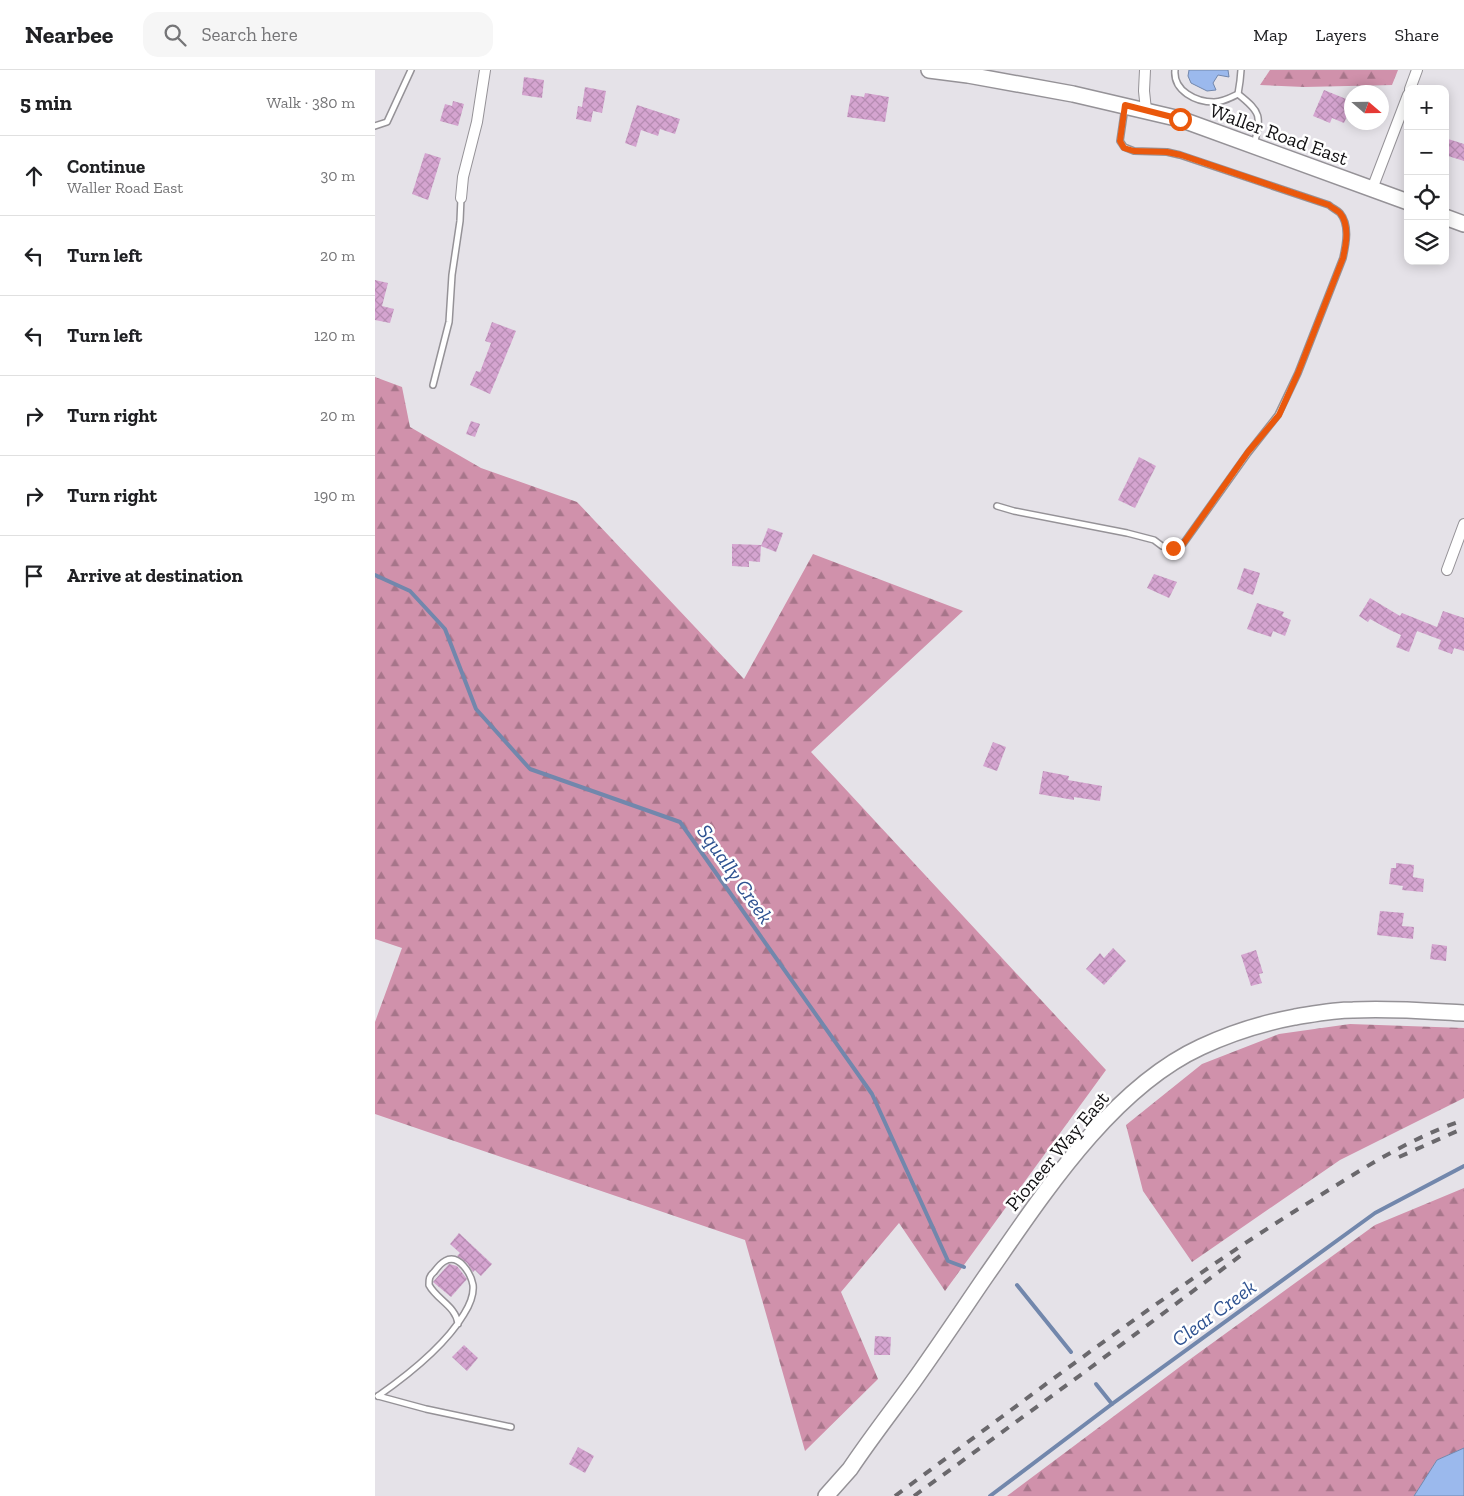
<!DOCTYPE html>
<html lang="en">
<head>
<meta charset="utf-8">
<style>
	body { margin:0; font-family:"Zilla Slab",serif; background:#f6f6f6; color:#202124 }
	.controls { position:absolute; right:15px; top:15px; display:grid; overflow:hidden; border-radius:10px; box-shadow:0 2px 12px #0003 }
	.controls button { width:45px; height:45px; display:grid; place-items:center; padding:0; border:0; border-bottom:1px solid #e0e0e0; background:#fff; color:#202124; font:25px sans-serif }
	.compass { position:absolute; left:969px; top:15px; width:45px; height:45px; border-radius:50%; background:#fff; box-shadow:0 2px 12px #0003; rotate:110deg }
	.stop { position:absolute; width:15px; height:15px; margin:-11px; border:4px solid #ea580c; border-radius:50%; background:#fff }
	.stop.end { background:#ea580c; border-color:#fff; box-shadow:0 1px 5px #0008 }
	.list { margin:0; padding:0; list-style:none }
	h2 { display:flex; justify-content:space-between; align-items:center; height:65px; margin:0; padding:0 20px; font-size:21px }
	h2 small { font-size:16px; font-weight:400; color:#757577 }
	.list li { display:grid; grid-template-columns:32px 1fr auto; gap:15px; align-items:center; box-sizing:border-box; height:80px; padding:0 20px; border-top:1px solid #e0e0e0 }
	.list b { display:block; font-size:19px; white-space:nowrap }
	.list p { margin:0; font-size:16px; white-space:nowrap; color:#757577 }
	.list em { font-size:16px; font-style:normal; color:#757577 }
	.icon { flex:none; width:28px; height:28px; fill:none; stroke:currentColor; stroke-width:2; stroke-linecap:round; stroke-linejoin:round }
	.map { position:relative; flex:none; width:1089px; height:1426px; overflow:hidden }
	header { display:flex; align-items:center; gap:30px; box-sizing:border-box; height:70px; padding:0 25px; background:#fff; border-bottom:1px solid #e0e0e0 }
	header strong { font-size:24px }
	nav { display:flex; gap:28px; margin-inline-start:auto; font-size:18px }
	.search { width:350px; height:45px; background:#f6f6f6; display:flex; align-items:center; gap:12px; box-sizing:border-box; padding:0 18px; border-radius:15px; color:#757577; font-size:19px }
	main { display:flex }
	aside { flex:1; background:#fff }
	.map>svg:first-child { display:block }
	.forest { fill:url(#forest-firs) }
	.water { fill:#9bb9ed; stroke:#7287ac }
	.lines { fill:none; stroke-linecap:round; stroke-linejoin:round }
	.stream { stroke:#7287ac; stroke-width:4 }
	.building { fill:url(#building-cross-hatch) }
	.lane-casing { stroke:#959297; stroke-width:8 }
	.street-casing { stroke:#959297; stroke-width:12 }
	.secondary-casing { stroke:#959297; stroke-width:18 }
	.lane { stroke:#fff; stroke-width:5 }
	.street { stroke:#fff; stroke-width:10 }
	.secondary { stroke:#fff; stroke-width:15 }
	.rail { stroke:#6a686c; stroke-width:4; stroke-dasharray:9 9; stroke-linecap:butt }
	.route { stroke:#ea580c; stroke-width:6 }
	.labels { text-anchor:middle; stroke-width:5; stroke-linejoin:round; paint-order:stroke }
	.street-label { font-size:20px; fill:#121113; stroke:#fff }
	.water-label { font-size:21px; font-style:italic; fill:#2e5291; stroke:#fff }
</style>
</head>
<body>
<header>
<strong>Nearbee</strong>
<div class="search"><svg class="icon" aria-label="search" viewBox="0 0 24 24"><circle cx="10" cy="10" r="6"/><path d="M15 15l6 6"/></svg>Search here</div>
<nav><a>Map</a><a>Layers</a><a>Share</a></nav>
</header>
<main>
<aside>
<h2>5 min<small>Walk · 380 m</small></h2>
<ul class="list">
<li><svg class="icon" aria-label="ahead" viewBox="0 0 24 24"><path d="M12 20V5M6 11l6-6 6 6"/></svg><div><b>Continue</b><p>Waller Road East</p></div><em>30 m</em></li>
<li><svg class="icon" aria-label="left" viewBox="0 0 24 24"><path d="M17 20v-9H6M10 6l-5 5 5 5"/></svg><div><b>Turn left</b></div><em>20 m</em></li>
<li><svg class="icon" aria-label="left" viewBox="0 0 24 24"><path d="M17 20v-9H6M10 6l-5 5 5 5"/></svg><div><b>Turn left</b></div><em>120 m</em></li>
<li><svg class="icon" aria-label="right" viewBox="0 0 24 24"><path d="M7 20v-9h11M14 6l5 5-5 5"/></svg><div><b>Turn right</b></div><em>20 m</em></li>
<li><svg class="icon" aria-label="right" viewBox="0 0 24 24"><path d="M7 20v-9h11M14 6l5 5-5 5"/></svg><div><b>Turn right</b></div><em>190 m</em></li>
<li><svg class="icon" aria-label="arrive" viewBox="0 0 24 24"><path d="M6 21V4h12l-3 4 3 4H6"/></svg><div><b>Arrive at destination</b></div></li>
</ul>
</aside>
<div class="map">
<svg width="1089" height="1426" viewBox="0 0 1089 1426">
	<defs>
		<pattern id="forest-firs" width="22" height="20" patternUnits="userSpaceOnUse" patternTransform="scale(1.25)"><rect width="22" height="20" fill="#d091ab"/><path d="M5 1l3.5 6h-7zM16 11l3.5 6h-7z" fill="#a7758a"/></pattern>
		<pattern id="building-cross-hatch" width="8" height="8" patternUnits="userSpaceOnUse" patternTransform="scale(1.25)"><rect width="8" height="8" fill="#d5a4d0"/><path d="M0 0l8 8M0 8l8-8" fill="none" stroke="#b68cb2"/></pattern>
	</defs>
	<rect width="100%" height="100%" fill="#e5e2e8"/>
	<!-- forest -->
	<g class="forest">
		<path d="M895 0H1023L1017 15 929 17 885 15Z"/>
		<path d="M0 307 27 317 35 357 106 398 202 432 369 609 438 484 588 541 436 682 731 1000 570 1221 524 1153 466 1222 503 1309 430 1381 370 1170 0 1044V952L27 878 0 869Z"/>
		<path d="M975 954 1089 958V1028L965 1090 817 1192 768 1121 751 1055 827 994 904 964Z"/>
		<path d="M1089 1118V1378L1062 1390 1039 1426H632L814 1290 1000 1155Z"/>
	</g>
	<!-- water -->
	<g class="water">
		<path d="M814 0H853L854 7 843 5 838 13 841 20 832 21 816 13 813 6Z"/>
		<path d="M1089 1378V1426H1039L1062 1390Z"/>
	</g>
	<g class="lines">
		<!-- stream -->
		<g class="stream">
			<path d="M0 505 35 521 70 559 101 639 155 699 305 752 497 1024 573 1191 589 1197"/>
			<path d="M642 1215 696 1282"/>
			<path d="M721 1314 737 1334"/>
			<path d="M615 1426 737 1334 1000 1143 1089 1096"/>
		</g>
	</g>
	<!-- building -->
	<g class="building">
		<path d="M149 7 169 10 167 28 147 25Z"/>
		<path d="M210 17 231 21 227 43 218 41 216 52 201 49 203 36 207 37Z"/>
		<path d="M949 20 976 31V48L972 46 969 53 957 48 955 53 938 46Z"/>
		<path d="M490 23 514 27 510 52 472 47 476 25 489 27Z"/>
		<path d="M78 31 89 34 83 56 65 51 70 34 77 36Z"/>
		<path d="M262 35 305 49 300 64 285 59 283 66 266 60 261 77 250 73Z"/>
		<path d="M1070 68 1089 74V91L1070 85Z"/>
		<path d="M50 83 66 88 53 130 37 124Z"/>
		<path d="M0 210 13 213 7 236 19 239 15 253 0 250Z"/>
		<path d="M117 252 141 261 115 324 95 315 101 301 105 302 116 273 110 271Z"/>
		<path d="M96 351 105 354 100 367 91 364Z"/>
		<path d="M764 387 781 396 760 438 743 430Z"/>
		<path d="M393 458 408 463 401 482 386 476Z"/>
		<path d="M357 474 386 475 385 492 374 491V497L357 496Z"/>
		<path d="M869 498 885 503 878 525 862 519Z"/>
		<path d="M779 504 802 512 794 528 772 518Z"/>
		<path d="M995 528 1025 546 1027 543 1062 557 1068 541 1089 548V581L1079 578 1077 584 1063 579 1066 570 1042 561 1034 582 1021 577 1026 565 1015 560 995 549 993 552 984 546Z"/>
		<path d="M882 533 909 542 907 546 916 550 910 566 898 561 896 567 872 559Z"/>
		<path d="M618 672 631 677 622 701 608 696Z"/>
		<path d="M668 701 694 706 693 710 727 716 725 731 699 727V730L664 724Z"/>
		<path d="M1021 793 1039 795 1038 807 1049 809 1048 822 1027 820 1028 816 1014 814 1016 798H1021Z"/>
		<path d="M1005 841 1029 843 1027 856 1039 857 1038 869 1002 865Z"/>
		<path d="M1057 874 1072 876 1071 891 1055 889Z"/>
		<path d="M738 878 751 891 729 915 711 899 725 883 729 888Z"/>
		<path d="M881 880 888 903 884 904 887 913 876 916 866 885Z"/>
		<path d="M84 1163 117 1194 106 1206 100 1200 98 1202 92 1193 82 1186 85 1183 75 1174Z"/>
		<path d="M74 1194 82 1196 92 1209 76 1227 58 1212Z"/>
		<path d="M500 1266 516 1267 515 1285H499Z"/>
		<path d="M89 1275 103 1288 92 1301 77 1287Z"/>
		<path d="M203 1377 219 1386 210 1403 194 1394Z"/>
	</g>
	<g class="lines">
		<defs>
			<g id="lane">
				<path d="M800 0C798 21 821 32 839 32 848 32 855 28 863 24"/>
				<path d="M863 24C887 43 886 46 879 75"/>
				<path d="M863 24 865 11 866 0"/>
				<path d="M0 56 12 52 36 0"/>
				<path d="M58 315 74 252 77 205 85 151 86 128"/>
				<path d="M622 436 639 441 752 463 779 470 787 476 798 478 808 474 873 383 903 345 923 303 968 188C971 174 975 155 965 143 962 140 957 138 954 135L805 85 792 82 759 81 749 77 745 71 750 37"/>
				<path d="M3 1326C33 1305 70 1276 89 1244 94 1236 99 1224 98 1215 96 1204 84 1183 70 1191 66 1193 62 1198 59 1202 54 1206 54 1209 54 1215 62 1230 81 1236 83 1254"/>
				<path d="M3 1326 51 1339 136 1357"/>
			</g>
			<g id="street">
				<path d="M770 0 769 21 771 40"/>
				<path d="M1035 19 1042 0"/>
				<path d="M997 119 1033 25"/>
				<path d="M86 128 88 107 102 52 110 0"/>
				<path d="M1072 500 1089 454"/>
			</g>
			<g id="secondary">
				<path d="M554 0 593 5 698 24 805 49 1033 132"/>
				<path d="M1070 147 1089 154"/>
				<path d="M451 1426 475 1399C495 1369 517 1341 538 1312 563 1277 587 1241 611 1206 667 1126 735 1019 826 977 856 963 888 953 920 947 939 944 958 940 978 940 1015 938 1052 941 1089 943"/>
			</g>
		</defs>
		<!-- lane casing -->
		<use href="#lane" class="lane-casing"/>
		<!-- street casing -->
		<use href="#street" class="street-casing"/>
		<!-- secondary casing -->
		<use href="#secondary" class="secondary-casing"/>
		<!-- lane -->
		<use href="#lane" class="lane"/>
		<!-- street -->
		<use href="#street" class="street"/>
		<!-- secondary -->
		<use href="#secondary" class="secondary"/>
		<!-- rail -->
		<g class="rail">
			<path d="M1024 1087 1089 1058"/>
			<path d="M520 1426C652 1329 782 1228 920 1141 974 1108 1028 1070 1089 1050"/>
			<path d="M539 1426 707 1304 869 1183"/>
		</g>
	</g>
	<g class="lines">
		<!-- route -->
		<path class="route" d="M798 478 808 474 873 382 904 345 923 303 968 188C971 175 975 155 965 143 962 140 957 138 954 135L806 85 792 82 759 81 749 78 745 71 750 35 805 49"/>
	</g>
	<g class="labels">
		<!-- street labels -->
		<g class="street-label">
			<text transform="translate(904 64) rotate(20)" y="7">Waller Road East</text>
			<text transform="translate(682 1081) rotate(-50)" y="7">Pioneer Way East</text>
		</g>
		<!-- water labels -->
		<g class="water-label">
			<text transform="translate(360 804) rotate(55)" y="7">Squally Creek</text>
			<text transform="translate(839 1243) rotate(-36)" y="7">Clear Creek</text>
		</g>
	</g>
</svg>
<div class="controls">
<button>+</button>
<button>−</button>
<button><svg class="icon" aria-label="locate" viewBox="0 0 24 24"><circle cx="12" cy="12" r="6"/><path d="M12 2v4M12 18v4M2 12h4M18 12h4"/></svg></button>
<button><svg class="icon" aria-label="layers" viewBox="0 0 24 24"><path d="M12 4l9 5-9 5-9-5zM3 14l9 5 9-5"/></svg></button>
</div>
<svg class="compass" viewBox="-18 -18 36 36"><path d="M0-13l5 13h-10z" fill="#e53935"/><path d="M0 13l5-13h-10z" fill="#757577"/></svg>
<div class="stop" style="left:805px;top:49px"></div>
<div class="stop end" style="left:798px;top:478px"></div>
</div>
</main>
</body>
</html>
